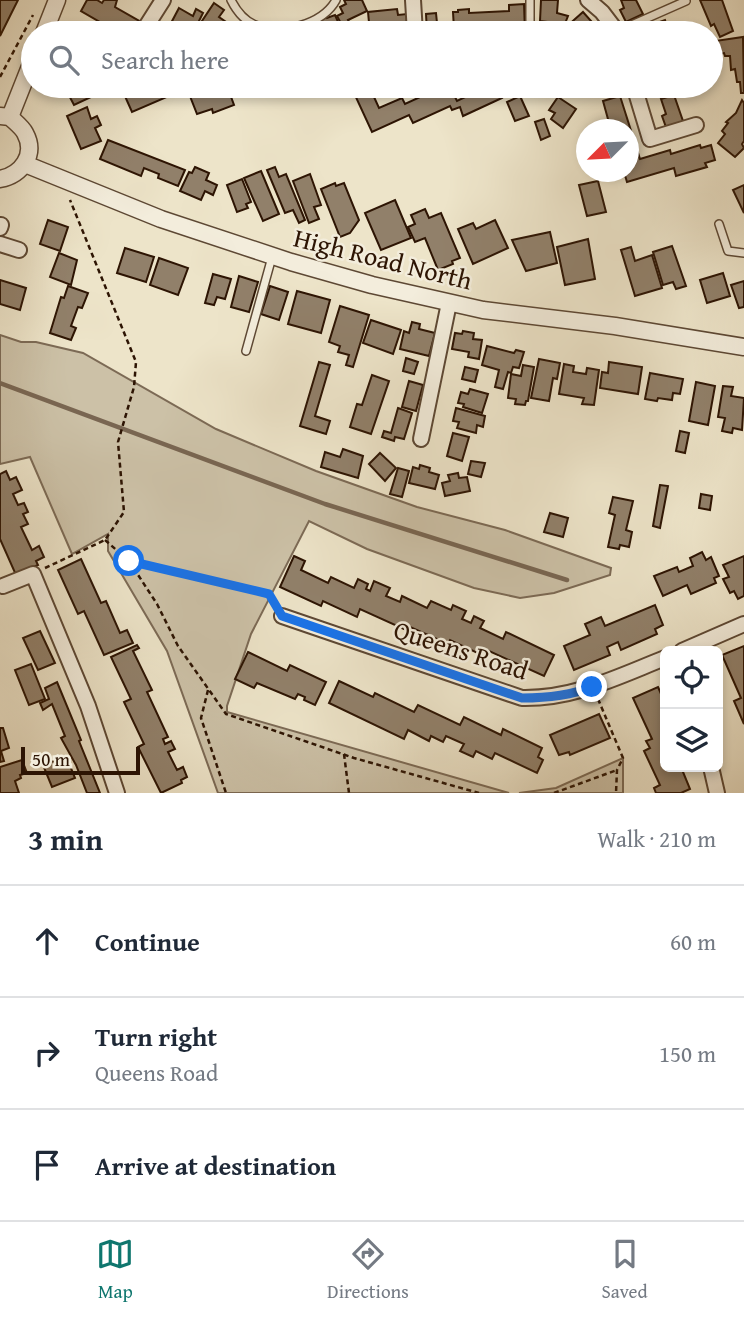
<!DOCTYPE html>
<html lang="en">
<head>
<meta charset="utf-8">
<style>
	body { margin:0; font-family:"Gentium Book Plus",serif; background:#f6f6f7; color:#1f2937 }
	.controls { position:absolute; right:21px; bottom:21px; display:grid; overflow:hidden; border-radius:10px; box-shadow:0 4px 10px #0003 }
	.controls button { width:63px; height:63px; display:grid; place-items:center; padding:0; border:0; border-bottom:2px solid #e0e1e3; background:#fff; color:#1f2937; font:35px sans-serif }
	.compass { position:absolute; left:576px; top:119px; width:63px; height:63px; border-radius:50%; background:#fff; box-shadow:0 4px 10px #0003; rotate:246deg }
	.scale { position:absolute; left:21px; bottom:18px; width:119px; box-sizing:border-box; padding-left:7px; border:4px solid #2d1403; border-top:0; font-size:19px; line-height:24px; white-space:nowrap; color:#2d1403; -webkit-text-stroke:5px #f3eddc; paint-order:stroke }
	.stop { position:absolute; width:21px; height:21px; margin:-16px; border:5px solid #1a73e8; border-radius:50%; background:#fff }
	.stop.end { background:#1a73e8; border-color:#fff; box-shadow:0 2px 7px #0008 }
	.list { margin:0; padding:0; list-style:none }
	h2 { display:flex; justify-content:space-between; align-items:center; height:91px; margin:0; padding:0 28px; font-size:30px }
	h2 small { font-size:23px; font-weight:400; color:#747a83 }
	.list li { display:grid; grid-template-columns:46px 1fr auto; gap:21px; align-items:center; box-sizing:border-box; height:112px; padding:0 28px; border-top:2px solid #e0e1e3 }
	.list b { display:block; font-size:26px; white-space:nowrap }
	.list p { margin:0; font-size:23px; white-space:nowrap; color:#747a83 }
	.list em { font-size:23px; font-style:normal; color:#747a83 }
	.icon { flex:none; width:38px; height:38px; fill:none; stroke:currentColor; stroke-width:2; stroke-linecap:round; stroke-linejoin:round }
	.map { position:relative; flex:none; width:744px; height:793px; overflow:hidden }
	.search { position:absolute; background:#fff; box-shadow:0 4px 10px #0003; left:21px; right:21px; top:21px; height:77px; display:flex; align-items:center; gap:18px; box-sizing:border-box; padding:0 24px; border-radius:38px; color:#747a83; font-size:26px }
	.sheet { height:427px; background:#fff }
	nav { display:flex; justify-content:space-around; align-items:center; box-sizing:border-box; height:98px; border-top:2px solid #e0e1e3; background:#fff; font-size:19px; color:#747a83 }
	nav a { display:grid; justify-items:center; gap:4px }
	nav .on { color:#0f766e }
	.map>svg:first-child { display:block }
	.green { fill:#ccc1a7; stroke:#7c6a55; stroke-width:2 }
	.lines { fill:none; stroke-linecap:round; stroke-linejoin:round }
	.stream { stroke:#796652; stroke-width:4.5 }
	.building { fill:#91806a; stroke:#2d1403; stroke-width:2 }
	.service-casing { stroke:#5d4834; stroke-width:10 }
	.minor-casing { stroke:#5d4834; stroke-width:18 }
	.tertiary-casing { stroke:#5d4834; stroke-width:19 }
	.path { stroke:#2d1403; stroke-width:2.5; stroke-dasharray:5 3.5; stroke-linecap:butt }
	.service { stroke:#f3eddc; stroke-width:7 }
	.minor { stroke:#f3eddc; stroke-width:14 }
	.tertiary { stroke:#f3eddc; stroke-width:16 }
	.route { stroke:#1a73e8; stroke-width:9 }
	.labels { text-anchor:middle; stroke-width:5; stroke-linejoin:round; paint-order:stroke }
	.street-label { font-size:26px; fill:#2d1403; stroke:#f3eddc }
</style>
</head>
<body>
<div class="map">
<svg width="744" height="793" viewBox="0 0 744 793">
	<rect width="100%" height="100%" fill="#ede4c9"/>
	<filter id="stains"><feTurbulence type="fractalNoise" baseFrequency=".00286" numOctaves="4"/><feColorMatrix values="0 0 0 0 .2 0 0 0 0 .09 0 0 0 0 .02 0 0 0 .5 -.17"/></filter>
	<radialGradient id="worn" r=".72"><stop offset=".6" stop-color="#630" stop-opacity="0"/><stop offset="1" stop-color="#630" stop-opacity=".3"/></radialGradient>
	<!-- green -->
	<g class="green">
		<path d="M0 335 21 342H36L83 353 216 429 316 471 417 507 505 530 611 568 610 575 554 593 520 598 474 588 367 549 309 521 251 634 227 706V712L509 793H218L167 651 108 551V534L72 554 30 457 0 464Z"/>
		<path d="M623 758V793H519L556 788Z"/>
	</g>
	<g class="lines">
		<!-- stream -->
		<path class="stream" d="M0 383 325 504 567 580"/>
	</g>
	<!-- building -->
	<g class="building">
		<path d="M0 0H18L0 36Z"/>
		<path d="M87 0H97L102 3 104 0H117L115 7 141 22 135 33H119L81 11Z"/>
		<path d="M344 0H362L367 11 348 20 351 25 344 29 337 16 343 13 340 7 346 4Z"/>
		<path d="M541 0H558L557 13 568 16 562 31 555 27 556 23 540 21Z"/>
		<path d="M621 0H636L643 14 626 22 620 10 624 8Z"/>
		<path d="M700 0H722L733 31 720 37 714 24 711 26Z"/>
		<path d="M214 3 224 10 219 17 229 24 226 28 234 33H210L212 31 200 24Z"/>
		<path d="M524 4 525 33H502V26L454 29 453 12H458V10L469 9V13L509 11V5Z"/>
		<path d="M179 8 193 16 196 9 203 13 196 27 189 23 183 33 170 25Z"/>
		<path d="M397 9 398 15 407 14V32L370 33 368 12Z"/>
		<path d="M583 12 592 22 588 25 593 33H571L566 27Z"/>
		<path d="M436 13 437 23 450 22V33H427L426 14Z"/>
		<path d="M326 15 327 18 335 15 343 33H317L312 22Z"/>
		<path d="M665 20 669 33H638L652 28 651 25Z"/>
		<path d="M743 37 744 93H741L740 82H737L735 69 731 70 730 56H725L724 53 716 54 715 41Z"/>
		<path d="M64 86H86L91 97 74 105Z"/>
		<path d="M145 86H182L183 90 132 112 124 94Z"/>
		<path d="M186 86H227L234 105 213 113 212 109 197 114Z"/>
		<path d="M369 86 379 108 402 98 405 104 444 86 448 96 453 93 457 101 478 91 476 86H497L502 98 463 116 460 107 452 110 450 106 413 123 409 115 372 132 354 93Z"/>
		<path d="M674 95 684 124 667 130 662 116 666 114 661 99Z"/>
		<path d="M520 96 529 116 515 121 507 102Z"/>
		<path d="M620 96 640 159 670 150 671 154 700 145 701 148 711 145 715 160 705 163 707 167 676 176 674 168 627 182 624 172H628V130H611L603 101Z"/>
		<path d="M558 97 576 109 563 128 551 119 555 113 549 110Z"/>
		<path d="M742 100 744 103V141L742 144 744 148 735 157 718 143 725 134 722 131 728 123 726 122 736 113Z"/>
		<path d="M87 107 91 119 97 116 101 125 95 128 101 141 81 149 67 116Z"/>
		<path d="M544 119 550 136 541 140 535 122Z"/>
		<path d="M108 140 185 170 178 186 158 178 159 174 144 168 141 176 100 159Z"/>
		<path d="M195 167 209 173 206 180 217 185 213 195 205 191 201 200 180 191 189 172 192 173Z"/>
		<path d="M275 167 279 177 286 174 305 220 299 223 293 210 285 213 267 170Z"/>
		<path d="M261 171 279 214 263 221 244 178Z"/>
		<path d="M310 174 321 205 314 207 319 219 309 223 293 181Z"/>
		<path d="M242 179 251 202 246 204 248 208 237 212 227 185Z"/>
		<path d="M598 181 606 212 587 216 579 185Z"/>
		<path d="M335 183 336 186 344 183 359 220 350 233 340 237 321 189Z"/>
		<path d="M744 185V213L733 190Z"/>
		<path d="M395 200 411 238 381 250 365 213Z"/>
		<path d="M425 209 429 218 441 213 460 258 452 261 453 264 438 270 425 238 415 242 408 227 415 224 411 215Z"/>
		<path d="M48 220 68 227 60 251 40 244Z"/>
		<path d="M495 220 508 248 473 264 458 229 473 223 476 229Z"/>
		<path d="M550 232 557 263 526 271 512 240Z"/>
		<path d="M588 239 595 279 565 285 557 247Z"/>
		<path d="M672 246 686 286 676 289 673 282 663 285 653 252Z"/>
		<path d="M631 247 635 261 652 255 662 288 635 296 621 250Z"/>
		<path d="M125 248 154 257 146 282 117 273Z"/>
		<path d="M59 253 77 260 71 285 50 277Z"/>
		<path d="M159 258 188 268 178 295 150 285Z"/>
		<path d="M723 273 730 296 707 303 700 280Z"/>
		<path d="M213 274 231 279 225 299 217 297 214 305 205 303Z"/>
		<path d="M239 276 258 282 249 312 231 307Z"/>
		<path d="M0 280 26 288 20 310 0 304Z"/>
		<path d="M744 281V307L739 308 731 285Z"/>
		<path d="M68 286 88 293 82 308 78 307 71 326 76 328 71 340 50 333 61 297 64 298Z"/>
		<path d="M270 286 288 292 279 320 261 314Z"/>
		<path d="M297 291 330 300 321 333 288 324Z"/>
		<path d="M340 306 369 315 353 367 346 365 349 355 338 352 340 346 329 342Z"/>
		<path d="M371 320 401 330 393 354 363 343Z"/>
		<path d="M412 322 420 324 419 329 435 333 429 356 400 349 404 331 409 333Z"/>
		<path d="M463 331 474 333 473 339 482 340 479 359 468 357 469 352 452 349 455 333 462 334Z"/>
		<path d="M487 346 514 353 516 350 524 352 519 368 513 367 511 373 508 372 503 389 495 387 499 370 482 365Z"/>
		<path d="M406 358 418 362 414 374 403 371Z"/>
		<path d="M539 359 560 363 557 379 553 378 549 401 531 398Z"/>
		<path d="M319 362 330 365 315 416 330 421 326 434 300 426Z"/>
		<path d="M609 362 642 367 638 394 600 388 602 372 608 373Z"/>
		<path d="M564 364 574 366 573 372 586 374 587 368 599 370 594 405 582 404 584 398 559 394Z"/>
		<path d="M523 365 534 367 528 401H526L525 405 515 404 516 399 508 398 511 374 521 376Z"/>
		<path d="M465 367 478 370 475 382 462 379Z"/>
		<path d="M650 373 683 379 680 394 673 393 672 400 658 398 657 401 645 399Z"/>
		<path d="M372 375 389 381 371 434 350 427 357 404 362 405Z"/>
		<path d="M409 381 423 385 416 411 402 407Z"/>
		<path d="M696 382 715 386 708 425 689 421Z"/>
		<path d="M723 386 733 387 731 396 744 398 742 430 733 428 732 433 722 431 725 418 718 417Z"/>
		<path d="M470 389 488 394 482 413 463 407 464 404 458 403 461 392 468 394Z"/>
		<path d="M398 408 412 413 404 439 395 437 394 441 382 437 384 431 391 433Z"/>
		<path d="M456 408 485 416 483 427 477 425 476 433 457 428 459 422 453 421Z"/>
		<path d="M680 431 689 433 685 453 676 451Z"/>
		<path d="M453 433 469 437 462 461 447 456Z"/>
		<path d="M343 449 363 456 358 478 321 467 325 452 340 457Z"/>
		<path d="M380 453 396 468 385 481 369 464Z"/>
		<path d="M471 461 485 463 481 477 468 474Z"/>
		<path d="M420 465 430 468 429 472 439 475 435 489 409 483 413 467 419 469Z"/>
		<path d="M398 468 409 471 402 497 390 494Z"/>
		<path d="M6 471 10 480 16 477 22 490 13 494 18 505 24 503 28 512 23 514 28 524 21 527 32 550 39 546 44 557 36 561 38 565 16 575 0 539V474Z"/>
		<path d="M458 473 459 478 467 477 470 491 445 496 442 483 450 481 448 475Z"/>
		<path d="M660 485 668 486 660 528 653 526Z"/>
		<path d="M701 494 712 496 710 510 699 508Z"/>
		<path d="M613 497 633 501 626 530 632 532 629 547 620 545 619 549 608 547 615 515 609 513Z"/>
		<path d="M550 513 568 518 563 537 544 532Z"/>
		<path d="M702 552 706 560 711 557 719 576 714 578 716 583 691 594 687 585 663 596 654 576 677 567 679 572 693 566 690 558Z"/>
		<path d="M294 556 305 561 301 570 328 583 331 577 354 588 358 579 368 584 366 589 370 591 374 581 390 588 386 596 400 602 402 596 427 608 431 601 451 610 453 605 466 611 462 619 471 623 474 616 484 621 480 628 503 639 506 632 554 655 544 676 487 650 484 656 450 640 448 644 408 626 406 630 360 609 357 617 323 601 321 606 280 587Z"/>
		<path d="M744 556V596L738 599 734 591 730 593 723 579 729 577 723 565Z"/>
		<path d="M81 559 101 603 106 601 120 633 127 630 133 643 104 655 84 611 78 614 58 570Z"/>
		<path d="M655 605 663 625 655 629 657 634 621 650 618 642 607 647 610 655 574 670 564 646 590 635 585 624 601 617 605 626Z"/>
		<path d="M40 631 55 663 38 670 23 638Z"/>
		<path d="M137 645 139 648 133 651 152 690 147 692 168 737 163 739 165 744 171 741 175 749 168 752 177 770 183 767 187 777 181 780 182 783 161 793 138 747 144 744 124 702 131 699 111 657Z"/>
		<path d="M744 646V724L734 701 741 698 722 655Z"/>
		<path d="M248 652 287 671 290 665 326 682 315 705 304 700 305 697 298 694 295 699 257 683 254 688 235 679Z"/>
		<path d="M31 664 45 699 29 705 15 670Z"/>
		<path d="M339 681 373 697 375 693 414 712 418 705 460 725 464 717 501 735 503 729 542 748 538 757 543 760 537 773 495 753 492 759 476 751 473 757 460 751 464 744 446 736 443 742 431 736 429 741 408 730 404 739 329 703Z"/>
		<path d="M57 682 81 740 79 741 100 793H87L76 765 61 738 65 736 52 704 43 710 40 703 49 699 45 688Z"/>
		<path d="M658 687 665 703V767H681L690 789 681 793H656L654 788 660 785 644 751 650 748 646 741 652 739 633 698Z"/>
		<path d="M599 714 610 738 570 755 569 752 559 755 550 735Z"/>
		<path d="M0 728H3L9 748 1 751 4 761 0 762Z"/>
		<path d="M66 756 75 778 52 787 43 765Z"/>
		<path d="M22 760 27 773 20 775 21 778 15 781 19 793H0V767Z"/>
	</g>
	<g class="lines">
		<defs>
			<g id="service">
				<path d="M231 0C237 12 245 22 258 26 282 35 323 24 336 0"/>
				<path d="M530 0V33"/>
				<path d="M618 31 686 1"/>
				<path d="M719 224 728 251 744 253"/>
				<path d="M246 351 272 257"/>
			</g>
			<g id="minor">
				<path d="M413 0 415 33"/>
				<path d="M588 0 602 12 618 33"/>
				<path d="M142 33 163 0"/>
				<path d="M634 86 650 139 696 125"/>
				<path d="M0 228 1 225"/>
				<path d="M0 244 19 250"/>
				<path d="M421 439 449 303"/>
				<path d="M3 586 33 574 88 706 117 793"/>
				<path d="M282 616 522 698C574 699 617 677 665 658"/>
				<path d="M682 651 744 624"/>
				<path d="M711 767 717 793"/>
			</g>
			<g id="tertiary">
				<path d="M44 33 57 0"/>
				<path d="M0 116 10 117C15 122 22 127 25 133 37 155 21 175 0 179"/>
				<path d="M10 117 33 59"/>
				<path d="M25 164 161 219 291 262 372 285 483 310 615 326 744 347"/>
			</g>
		</defs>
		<!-- service casing -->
		<use href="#service" class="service-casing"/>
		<!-- minor casing -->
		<use href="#minor" class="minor-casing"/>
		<!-- tertiary casing -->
		<use href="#tertiary" class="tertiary-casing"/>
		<!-- path -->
		<g class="path">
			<path d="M0 77 33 15"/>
			<path d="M105 540 129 561 269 594 274 603"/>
			<path d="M129 561 157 604 178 646 226 714 354 758 479 793"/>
			<path d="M45 568 105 540 124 512 118 442 134 387 136 362 70 200"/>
			<path d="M208 690 201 718 226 793"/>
			<path d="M598 699 623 758 617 770 616 793"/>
			<path d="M344 754 349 793"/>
			<path d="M554 793 617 770"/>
		</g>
		<!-- service -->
		<use href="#service" class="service"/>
		<!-- minor -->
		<use href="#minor" class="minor"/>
		<!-- tertiary -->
		<use href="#tertiary" class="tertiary"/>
	</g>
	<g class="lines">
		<!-- route -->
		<path class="route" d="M129 561 269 594 282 616 522 698C547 698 569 696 592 687"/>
	</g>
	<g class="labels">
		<!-- street labels -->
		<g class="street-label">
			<text transform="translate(383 259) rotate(14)" y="9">High Road North</text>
			<text transform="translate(461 650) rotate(18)" y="9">Queens Road</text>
		</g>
	</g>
	<rect width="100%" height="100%" filter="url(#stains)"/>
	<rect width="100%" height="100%" fill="url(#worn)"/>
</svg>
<div class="controls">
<button><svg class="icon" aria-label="locate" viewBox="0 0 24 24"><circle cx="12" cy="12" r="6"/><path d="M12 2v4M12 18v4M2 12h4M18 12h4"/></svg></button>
<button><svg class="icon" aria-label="layers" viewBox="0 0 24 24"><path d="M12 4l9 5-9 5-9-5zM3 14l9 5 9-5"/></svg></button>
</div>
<svg class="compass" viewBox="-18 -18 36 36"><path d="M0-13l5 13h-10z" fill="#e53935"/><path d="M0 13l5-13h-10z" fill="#747a83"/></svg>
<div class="scale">50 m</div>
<div class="stop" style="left:129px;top:561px"></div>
<div class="stop end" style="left:592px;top:687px"></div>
<div class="search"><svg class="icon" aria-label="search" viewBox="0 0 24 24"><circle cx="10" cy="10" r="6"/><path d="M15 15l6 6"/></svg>Search here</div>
</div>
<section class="sheet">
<h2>3 min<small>Walk · 210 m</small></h2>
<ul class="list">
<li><svg class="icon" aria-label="ahead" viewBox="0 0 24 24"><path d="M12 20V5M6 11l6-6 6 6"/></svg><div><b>Continue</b></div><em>60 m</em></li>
<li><svg class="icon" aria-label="right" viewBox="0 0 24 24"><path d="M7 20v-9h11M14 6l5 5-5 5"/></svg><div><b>Turn right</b><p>Queens Road</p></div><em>150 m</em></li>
<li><svg class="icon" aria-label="arrive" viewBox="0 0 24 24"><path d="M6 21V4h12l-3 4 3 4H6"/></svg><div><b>Arrive at destination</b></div></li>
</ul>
</section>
<nav>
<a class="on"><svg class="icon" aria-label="map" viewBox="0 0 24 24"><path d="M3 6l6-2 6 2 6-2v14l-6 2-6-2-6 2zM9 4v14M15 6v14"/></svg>Map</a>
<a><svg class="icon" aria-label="directions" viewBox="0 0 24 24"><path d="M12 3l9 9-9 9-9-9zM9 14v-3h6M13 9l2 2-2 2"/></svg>Directions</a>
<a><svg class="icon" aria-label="saved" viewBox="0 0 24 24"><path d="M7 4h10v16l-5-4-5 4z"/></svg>Saved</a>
</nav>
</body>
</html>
